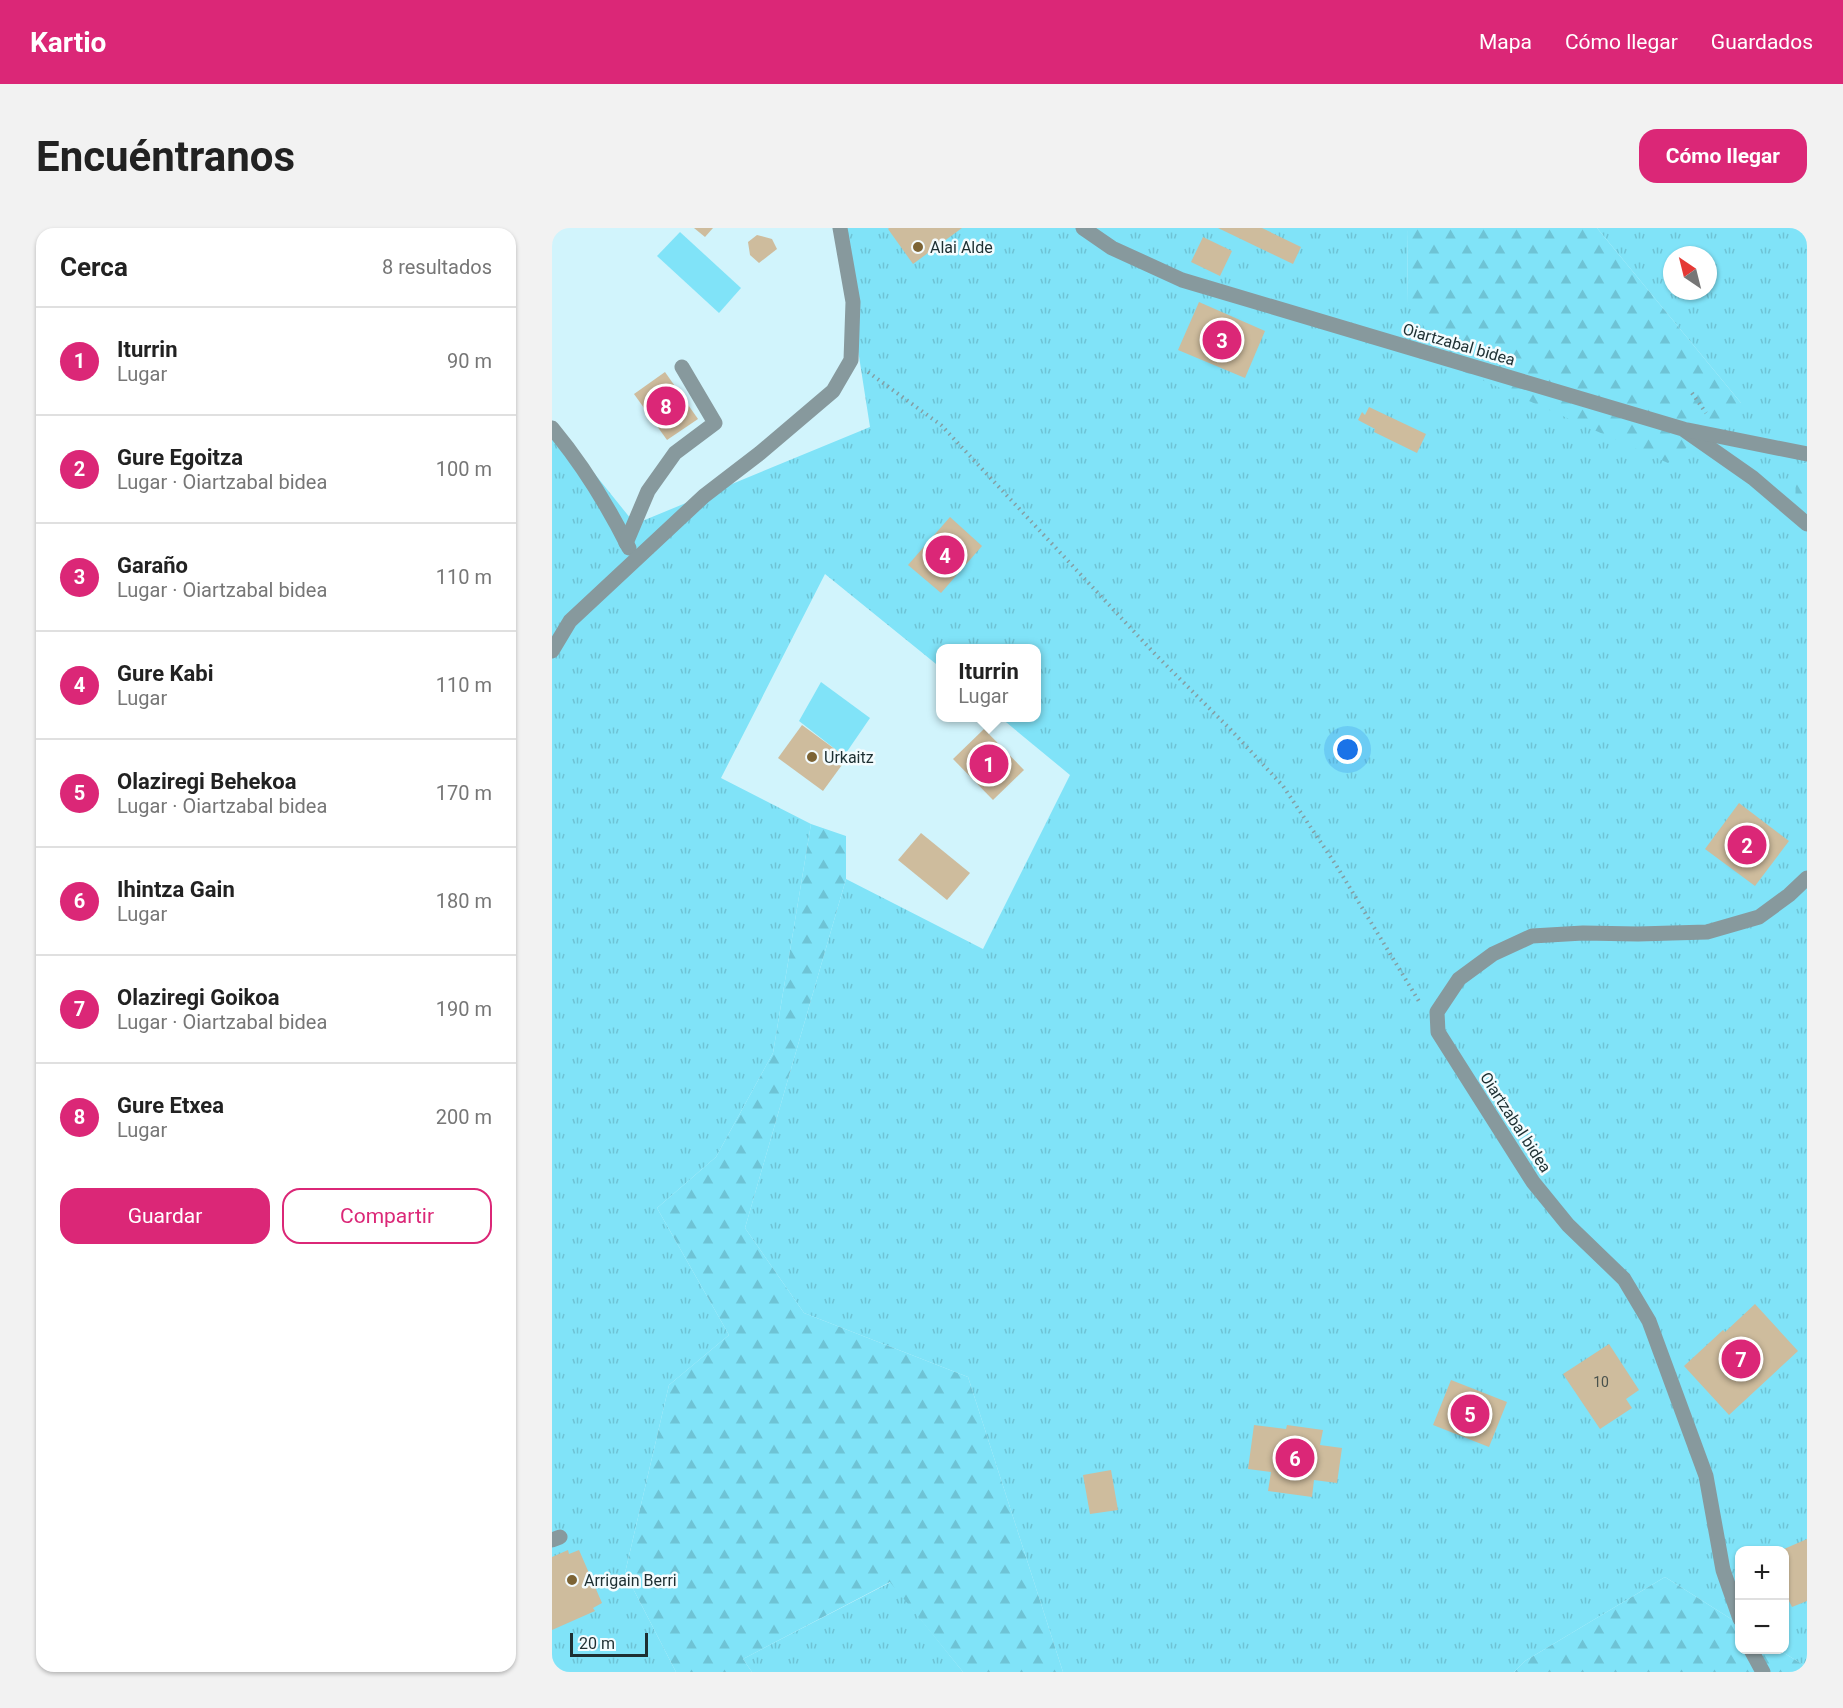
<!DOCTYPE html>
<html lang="es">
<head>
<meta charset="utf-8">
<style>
	body { margin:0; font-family:Roboto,sans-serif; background:#f2f2f2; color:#222 }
	.controls { position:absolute; right:18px; bottom:18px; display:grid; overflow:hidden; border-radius:12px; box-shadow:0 2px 4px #0004 }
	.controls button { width:54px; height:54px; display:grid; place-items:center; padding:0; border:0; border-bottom:2px solid #e0e0e0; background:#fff; color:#222; font:30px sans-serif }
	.compass { position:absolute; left:1111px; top:18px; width:54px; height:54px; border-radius:50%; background:#fff; box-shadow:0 2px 4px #0004; rotate:325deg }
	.scale { position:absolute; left:18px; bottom:15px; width:78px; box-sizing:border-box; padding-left:6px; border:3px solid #1d2f32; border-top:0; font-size:16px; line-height:21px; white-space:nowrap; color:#1d2f32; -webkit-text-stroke:4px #f4fcfe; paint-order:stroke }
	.you { position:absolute; left:796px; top:522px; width:21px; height:21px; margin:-15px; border:4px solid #fff; border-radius:50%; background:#1a73e8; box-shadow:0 0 0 9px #1a73e833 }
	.badge { display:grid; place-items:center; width:39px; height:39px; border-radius:50%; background:#db2777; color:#fff; font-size:20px; font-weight:700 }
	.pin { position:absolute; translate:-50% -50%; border:3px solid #fff; box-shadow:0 2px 6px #0006 }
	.popup { position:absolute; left:384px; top:416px; width:105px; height:78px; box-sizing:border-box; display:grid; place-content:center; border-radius:12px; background:#fff; filter:drop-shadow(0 2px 4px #0005); font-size:20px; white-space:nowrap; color:#767676 }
	.popup b { font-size:22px; color:#222 }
	.popup::after { content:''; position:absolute; left:50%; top:100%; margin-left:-12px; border:12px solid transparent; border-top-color:#fff }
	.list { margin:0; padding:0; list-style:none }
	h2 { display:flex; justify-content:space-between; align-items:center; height:78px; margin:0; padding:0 24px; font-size:26px }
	h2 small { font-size:20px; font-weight:400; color:#767676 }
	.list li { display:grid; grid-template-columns:39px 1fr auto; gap:18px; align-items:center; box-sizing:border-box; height:108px; padding:0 24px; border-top:2px solid #e0e0e0 }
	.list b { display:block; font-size:22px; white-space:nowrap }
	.list p { margin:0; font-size:20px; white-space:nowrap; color:#767676 }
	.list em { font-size:20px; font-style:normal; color:#767676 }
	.actions { display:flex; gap:12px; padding:18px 24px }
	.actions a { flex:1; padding:14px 0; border:2px solid #db2777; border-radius:18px; text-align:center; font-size:21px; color:#db2777 }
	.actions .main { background:#db2777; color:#fff }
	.map { position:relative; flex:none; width:1255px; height:1444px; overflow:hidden; border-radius:18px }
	header { display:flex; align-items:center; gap:36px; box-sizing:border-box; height:84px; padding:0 30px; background:#db2777; color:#fff }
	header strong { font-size:28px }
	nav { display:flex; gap:33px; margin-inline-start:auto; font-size:21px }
	.intro { display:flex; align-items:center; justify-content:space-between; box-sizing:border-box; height:144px; padding:0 36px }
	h1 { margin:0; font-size:42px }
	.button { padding:15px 27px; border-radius:18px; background:#db2777; color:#fff; font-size:21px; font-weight:700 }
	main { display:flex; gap:36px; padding:0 36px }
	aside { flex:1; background:#fff; border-radius:18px; box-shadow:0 2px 4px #0004 }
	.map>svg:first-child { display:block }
	.grass { fill:url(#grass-tufts); fill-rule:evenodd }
	.forest { fill:url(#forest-firs) }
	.garden { fill:#80e3f8 }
	.building { fill:#cebc9d }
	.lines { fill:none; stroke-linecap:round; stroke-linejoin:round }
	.path { stroke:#839fa5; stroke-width:4; stroke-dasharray:1.5 4.5; stroke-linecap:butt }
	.minor { stroke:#87999d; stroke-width:15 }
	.poi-dot { fill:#7d6435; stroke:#f4fcfe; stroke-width:2 }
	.labels { text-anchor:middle; stroke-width:5; stroke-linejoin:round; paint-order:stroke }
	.number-label { font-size:14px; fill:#49524d }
	.poi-label { font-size:16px; fill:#1d2f32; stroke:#f4fcfe; text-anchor:start }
	.street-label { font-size:16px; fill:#1d2f32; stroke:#f4fcfe }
</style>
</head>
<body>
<header>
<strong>Kartio</strong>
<nav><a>Mapa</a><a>Cómo llegar</a><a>Guardados</a></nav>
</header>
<div class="intro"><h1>Encuéntranos</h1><a class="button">Cómo llegar</a></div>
<main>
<aside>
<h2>Cerca<small>8 resultados</small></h2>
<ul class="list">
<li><span class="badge">1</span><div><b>Iturrin</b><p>Lugar</p></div><em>90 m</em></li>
<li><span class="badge">2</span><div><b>Gure Egoitza</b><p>Lugar · Oiartzabal bidea</p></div><em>100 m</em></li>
<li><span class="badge">3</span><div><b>Garaño</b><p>Lugar · Oiartzabal bidea</p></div><em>110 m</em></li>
<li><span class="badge">4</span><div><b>Gure Kabi</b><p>Lugar</p></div><em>110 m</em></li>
<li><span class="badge">5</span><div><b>Olaziregi Behekoa</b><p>Lugar · Oiartzabal bidea</p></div><em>170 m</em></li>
<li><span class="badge">6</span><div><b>Ihintza Gain</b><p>Lugar</p></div><em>180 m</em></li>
<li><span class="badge">7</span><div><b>Olaziregi Goikoa</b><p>Lugar · Oiartzabal bidea</p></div><em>190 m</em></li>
<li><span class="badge">8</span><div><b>Gure Etxea</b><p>Lugar</p></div><em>200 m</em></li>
</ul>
<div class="actions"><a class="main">Guardar</a><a>Compartir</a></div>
</aside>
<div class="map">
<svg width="1255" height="1444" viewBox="0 0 1255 1444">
	<defs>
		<pattern id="grass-tufts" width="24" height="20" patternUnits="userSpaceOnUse" patternTransform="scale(1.5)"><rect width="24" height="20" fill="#80e3f8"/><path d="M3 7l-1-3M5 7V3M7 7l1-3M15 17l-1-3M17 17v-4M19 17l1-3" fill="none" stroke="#6ec3d5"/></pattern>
		<pattern id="forest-firs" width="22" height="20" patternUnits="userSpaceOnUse" patternTransform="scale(1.5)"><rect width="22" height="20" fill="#80e3f8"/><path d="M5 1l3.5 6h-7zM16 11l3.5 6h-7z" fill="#6ec3d5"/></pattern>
	</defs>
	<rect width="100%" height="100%" fill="#d1f4fc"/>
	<!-- grass -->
	<g class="grass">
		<path d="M287 0H855L856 76 1189 175 1045 0H1255V235L1244 237 1255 303V1439L1227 1422H1232V1322H1188L1187 1396 1113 1349 973 1433 962 1444H511L416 1149 252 1085 193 1000 294 651 431 721 518 547 449 490H485V420H389V440L273 346 169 550 259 596 221 825 164 929 105 980 177 1107 117 1157 73 1345 124 1444H0V193L83 296 318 199ZM1120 27H1156V63H1120Z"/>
		<path d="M339 1354 411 1444H200L191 1431Z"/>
	</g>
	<!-- forest -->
	<g class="forest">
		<path d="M855 0H1045L1189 175 1116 235 901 139 856 76Z"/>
		<path d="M1255 235V302L1243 294 1244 236Z"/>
		<path d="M259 596 294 608V651L193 1000 252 1085 416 1149 511 1444H411L338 1354 191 1431 200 1444H124L73 1345 117 1157 177 1107 105 980 164 929 221 825Z"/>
		<path d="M1113 1349 1187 1396 1188 1422H1227L1255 1439V1444H962L973 1433Z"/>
	</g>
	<!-- garden -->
	<g class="garden">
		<path d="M128 4 189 60 167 85 105 28Z"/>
		<path d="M269 454 318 490 292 528 247 493Z"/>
	</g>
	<!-- building -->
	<g class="building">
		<path d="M142 0H161L153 9Z"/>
		<path d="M337 0H410L361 36 336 1Z"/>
		<path d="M666 0H710L749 19 741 36Z"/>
		<path d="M205 7 220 11 225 21 207 35 198 27 196 14Z"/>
		<path d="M651 9 680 23 668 48 639 34Z"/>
		<path d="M647 74 713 103 693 150 626 122Z"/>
		<path d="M113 144 146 191 115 212 82 166Z"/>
		<path d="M817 179 874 206 865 225 822 204 823 201 806 192 810 184 813 187Z"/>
		<path d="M398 289 430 318 389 365 356 337Z"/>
		<path d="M250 497 295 530 271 563 226 530Z"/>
		<path d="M432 501 472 542 441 572 401 531Z"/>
		<path d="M1187 575 1237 613 1203 658 1153 621Z"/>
		<path d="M369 605 418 645 395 672 346 632Z"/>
		<path d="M1203 1076 1246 1123 1177 1187 1132 1138 1171 1102 1173 1104Z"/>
		<path d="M1057 1116 1087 1162 1074 1171 1080 1180 1048 1201 1011 1146Z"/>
		<path d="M899 1152 955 1174 937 1219 881 1197Z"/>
		<path d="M702 1197 734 1201 735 1197 771 1202 768 1217 790 1220 785 1255 762 1252 760 1269 716 1263 719 1244 696 1241Z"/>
		<path d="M559 1242 566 1282 538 1286 531 1247Z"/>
		<path d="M1255 1311V1373L1240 1379 1232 1363V1321Z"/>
		<path d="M16 1322 17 1326 27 1322 50 1375 41 1380 43 1383 0 1402V1329Z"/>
	</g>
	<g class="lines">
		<!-- path -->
		<g class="path">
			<path d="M316 144 389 197 602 425 679 502 731 558 784 637 868 775"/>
			<path d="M1140 165 1154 185"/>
		</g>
		<!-- minor -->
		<g class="minor">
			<path d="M531 0 560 20 630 52 1131 201 1201 250 1255 296"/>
			<path d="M0 200C30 236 56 278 77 320"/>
			<path d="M1136 202 1255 226"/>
			<path d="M74 315 96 263 123 225 163 195 130 139"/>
			<path d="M0 423 18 393 152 268 208 225 281 163 299 132 301 74 288 0"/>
			<path d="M0 1312 8 1309"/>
			<path d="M1188 1391 1171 1342 1154 1248 1097 1093 1072 1051 1016 997 981 954 886 804 885 784 907 751 941 726 980 708 1031 705 1086 706 1155 704 1207 689 1237 667 1255 650"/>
			<path d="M1199 1422 1211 1444"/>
		</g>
	</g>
	<!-- markers -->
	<g class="poi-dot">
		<circle cx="366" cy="19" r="6"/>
		<circle cx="260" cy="529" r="6"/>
		<circle cx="20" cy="1352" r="6"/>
	</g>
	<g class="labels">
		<!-- number labels -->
		<g class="number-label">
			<text x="1049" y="1159">10</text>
		</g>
		<!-- poi labels -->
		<g class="poi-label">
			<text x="378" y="25">Alai Alde</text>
			<text x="272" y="535">Urkaitz</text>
			<text x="32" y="1358">Arrigain Berri</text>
		</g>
		<!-- street labels -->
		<g class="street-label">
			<text transform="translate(907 116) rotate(16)" y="6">Oiartzabal bidea</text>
			<text transform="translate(964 894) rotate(57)" y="6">Oiartzabal bidea</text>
		</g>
	</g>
</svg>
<div class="controls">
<button>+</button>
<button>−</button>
</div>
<svg class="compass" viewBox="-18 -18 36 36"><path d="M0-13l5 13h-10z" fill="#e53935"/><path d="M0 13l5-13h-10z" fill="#767676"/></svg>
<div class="scale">20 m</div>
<div class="you"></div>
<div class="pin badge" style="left:437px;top:536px">1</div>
<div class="popup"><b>Iturrin</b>Lugar</div>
<div class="pin badge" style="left:1195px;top:617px">2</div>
<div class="pin badge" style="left:670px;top:112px">3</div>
<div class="pin badge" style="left:393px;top:327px">4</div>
<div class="pin badge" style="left:918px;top:1186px">5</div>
<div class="pin badge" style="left:743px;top:1230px">6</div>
<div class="pin badge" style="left:1189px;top:1131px">7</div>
<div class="pin badge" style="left:114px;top:178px">8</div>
</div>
</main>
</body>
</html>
